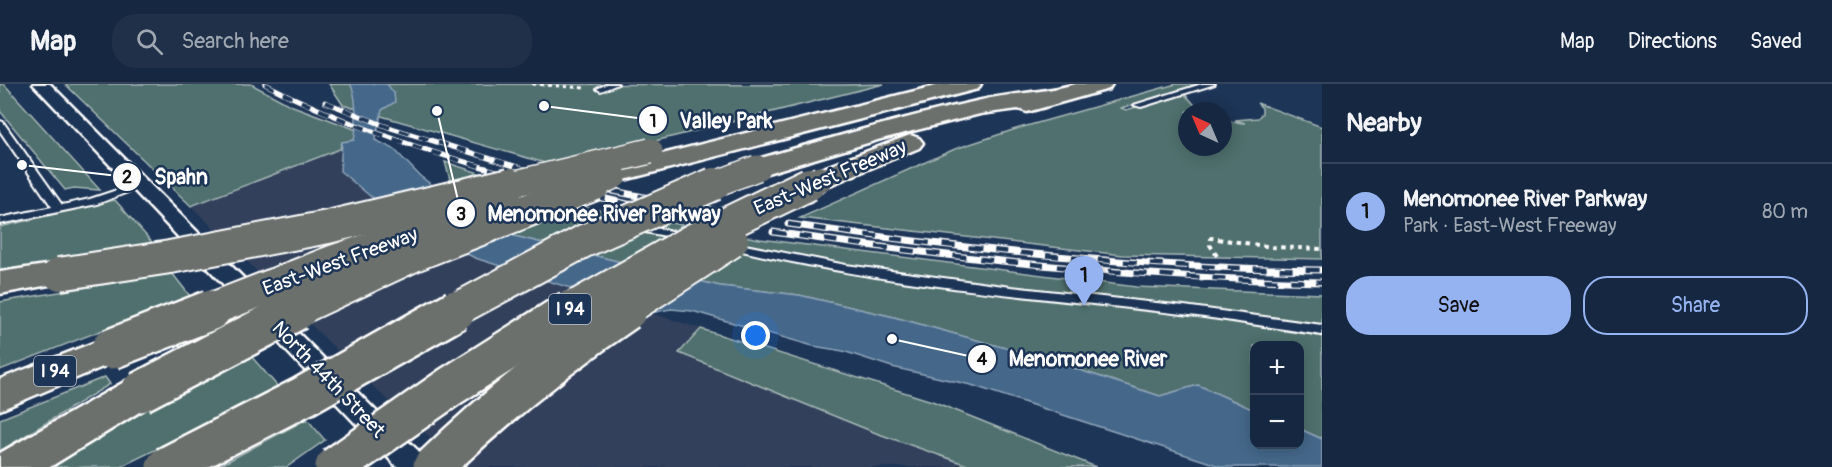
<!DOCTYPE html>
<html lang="en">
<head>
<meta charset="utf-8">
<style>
	body { margin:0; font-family:Pangolin,sans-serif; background:#1f3048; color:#f1f3f6 }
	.controls { position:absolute; right:18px; bottom:18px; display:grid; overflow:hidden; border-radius:12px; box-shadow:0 3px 15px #0003 }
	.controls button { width:54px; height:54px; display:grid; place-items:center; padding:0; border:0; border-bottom:2px solid #35445a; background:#162841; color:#f1f3f6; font:30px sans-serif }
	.compass { position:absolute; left:1178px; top:18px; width:54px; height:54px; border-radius:50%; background:#162841; box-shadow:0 3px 15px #0003; rotate:316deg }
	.you { position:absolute; left:756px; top:252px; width:21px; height:21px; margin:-15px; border:4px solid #fff; border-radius:50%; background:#1a73e8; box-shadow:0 0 0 9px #1a73e833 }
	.badge { display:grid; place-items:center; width:39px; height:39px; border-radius:50%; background:#95b2f1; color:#111; font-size:20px; font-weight:700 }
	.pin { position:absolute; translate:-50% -50px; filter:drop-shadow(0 2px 3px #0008) }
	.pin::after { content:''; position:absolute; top:32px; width:21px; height:18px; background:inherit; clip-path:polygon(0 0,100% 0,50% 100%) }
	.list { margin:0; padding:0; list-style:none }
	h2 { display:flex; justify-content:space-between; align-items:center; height:78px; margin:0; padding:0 24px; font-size:26px }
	h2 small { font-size:20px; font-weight:400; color:#9ea6b1 }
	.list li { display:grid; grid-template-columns:39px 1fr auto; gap:18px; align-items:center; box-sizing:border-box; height:96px; padding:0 24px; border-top:2px solid #35445a }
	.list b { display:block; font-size:22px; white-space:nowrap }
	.list p { margin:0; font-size:20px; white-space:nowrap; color:#9ea6b1 }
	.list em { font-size:20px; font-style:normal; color:#9ea6b1 }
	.actions { display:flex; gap:12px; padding:18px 24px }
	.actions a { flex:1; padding:14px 0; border:2px solid #95b2f1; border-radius:24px; text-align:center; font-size:21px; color:#95b2f1 }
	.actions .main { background:#95b2f1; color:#111 }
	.icon { flex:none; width:33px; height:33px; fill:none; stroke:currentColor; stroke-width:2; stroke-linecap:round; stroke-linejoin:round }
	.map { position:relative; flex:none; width:1322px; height:383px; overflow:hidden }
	header { display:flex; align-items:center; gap:36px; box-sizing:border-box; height:84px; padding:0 30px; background:#162841; border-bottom:2px solid #35445a }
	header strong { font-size:28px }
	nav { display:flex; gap:33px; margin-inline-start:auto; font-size:21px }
	.search { width:420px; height:54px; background:#1f3048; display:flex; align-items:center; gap:15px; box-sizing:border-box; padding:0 21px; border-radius:24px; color:#9ea6b1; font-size:22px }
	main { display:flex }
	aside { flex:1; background:#162841 }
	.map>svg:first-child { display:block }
	.built { fill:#30415c }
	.green { fill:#4f6f6e; stroke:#a7b7b6; stroke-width:1.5 }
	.water { fill:#44678a; stroke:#8fa4b9; stroke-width:1.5 }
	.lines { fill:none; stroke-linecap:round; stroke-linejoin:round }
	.lane-casing { stroke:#fff; stroke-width:4 }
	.street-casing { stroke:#fff; stroke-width:5 }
	.highway-casing { stroke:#fff; stroke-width:5 }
	.path-far1 { stroke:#fff; stroke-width:3; stroke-dasharray:4 4; stroke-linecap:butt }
	.path { stroke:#fff; stroke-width:4; stroke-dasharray:4.5 4.5; stroke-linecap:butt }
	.lane { fill:#1d3557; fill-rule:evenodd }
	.street { fill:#1d3557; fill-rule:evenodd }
	.highway { fill:#6c706d; fill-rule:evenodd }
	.rail-far1-casing { stroke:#fff; stroke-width:5 }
	.rail-casing { stroke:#fff; stroke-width:7 }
	.rail-far1 { stroke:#1d3557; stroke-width:4; stroke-dasharray:10; stroke-linecap:butt }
	.rail { stroke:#1d3557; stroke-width:4.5; stroke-dasharray:13; stroke-linecap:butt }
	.highway-bridge-far2-casing { stroke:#fff; stroke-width:28; stroke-linecap:butt }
	.highway-bridge-far1-casing { stroke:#fff; stroke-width:36; stroke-linecap:butt }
	.highway-bridge-casing { stroke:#fff; stroke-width:44; stroke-linecap:butt }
	.highway-bridge-far2 { stroke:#6c706d; stroke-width:25 }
	.highway-bridge-far1 { stroke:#6c706d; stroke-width:32 }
	.highway-bridge { stroke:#6c706d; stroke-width:39 }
	.labels { text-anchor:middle; stroke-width:5; stroke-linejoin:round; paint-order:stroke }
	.shield { fill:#1d3557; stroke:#bbc2cd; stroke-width:1.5 }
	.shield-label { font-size:18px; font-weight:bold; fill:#fff }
	.street-label { font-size:20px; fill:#fff; stroke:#1d3557 }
	.leader { fill:none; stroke:#fff; stroke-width:2 }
	.callout-dot { fill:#fff; stroke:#1d3557; stroke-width:2 }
	.mark-label { font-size:18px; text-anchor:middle; font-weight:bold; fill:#111 }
	.callout-label { font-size:21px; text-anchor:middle; font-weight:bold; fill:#fff; stroke:#1d3557; stroke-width:5; stroke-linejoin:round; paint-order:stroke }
</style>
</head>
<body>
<header>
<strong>Map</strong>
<div class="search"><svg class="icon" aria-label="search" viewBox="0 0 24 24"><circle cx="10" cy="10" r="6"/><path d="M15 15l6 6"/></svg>Search here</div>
<nav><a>Map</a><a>Directions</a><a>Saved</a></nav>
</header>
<main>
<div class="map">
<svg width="1322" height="383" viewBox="0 0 1322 383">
	<rect width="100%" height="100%" fill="#1d3557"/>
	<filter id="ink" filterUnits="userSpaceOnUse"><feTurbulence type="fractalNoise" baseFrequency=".0167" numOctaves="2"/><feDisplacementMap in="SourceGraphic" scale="12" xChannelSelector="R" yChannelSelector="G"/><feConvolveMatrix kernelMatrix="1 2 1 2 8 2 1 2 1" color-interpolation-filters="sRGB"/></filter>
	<g filter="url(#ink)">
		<!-- built -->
		<path class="built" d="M340 65V87L370 112 435 153 475 174 932 317 1096 383H464L380 309 191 122Z"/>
		<!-- green -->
		<g class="green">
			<path d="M0 0H4L100 106 74 104 65 106 0 27Z"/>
			<path d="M65 0H251L290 21 357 46 354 57 342 58 340 65 191 122Z"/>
			<path d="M329 0 841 1 884 0 647 59 611 64 545 79 343 21Z"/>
			<path d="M1176 0H1202L1121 24 1126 26 1183 10C1191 14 1193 22 1202 27H1187V63H1223V36L1243 39H1245L1235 36 1258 34 1262 29V24L1257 19 1322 43V175L1123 171 800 134 955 65 1016 45Z"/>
			<path d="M445 78 587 124 760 155 1136 203 1322 210V355L1300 345V262H1254V326L1198 301 1160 312 1045 275 894 233 799 211 720 202 514 152 469 129 451 99Z"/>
			<path d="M115 116 156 163 0 193V143Z"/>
			<path d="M172 189 190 212 0 286V218Z"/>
			<path d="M701 245 932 317 1096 383H973L876 349 679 269Z"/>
			<path d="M243 263 280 305 120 383H38Z"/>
			<path d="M105 293 110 300 0 367V335Z"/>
			<path d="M307 335 325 356 287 383H217Z"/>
		</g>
		<!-- water -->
		<path class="water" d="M350 0H387L394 9 395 18 382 26 375 56 394 65 420 92 469 129 514 152 720 202 799 211 894 233 1045 275 1160 312 1198 301 1254 326V360H1300V345L1322 355V383H1223L971 301 892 283 843 267 813 262 692 227 671 225 650 229 475 174 435 153 370 112 340 87 342 58 354 56C357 45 357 9 350 0Z"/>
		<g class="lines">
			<defs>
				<g id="lane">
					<path d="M607 0H618L601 7 597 5Z"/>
					<path d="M1202 0H1215L1141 23 1134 21Z"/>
					<path d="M0 37 3 38 62 121 90 115 141 98 146 101 97 120 0 140V134L52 123 0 47Z"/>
					<path d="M633 140 687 150 693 153 687 156 629 145 627 143Z"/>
					<path d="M730 158 846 181 1011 203 1184 222 1322 241V251C1275 244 1229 236 1182 230 1030 212 875 201 726 163L724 161 726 159Z"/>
				</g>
				<path id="street" d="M33 0H50L382 333 426 374 431 383H397Z"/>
				<g id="highway">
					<path d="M943 0H981L978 5 624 96 614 94 610 88 614 82Z"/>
					<path d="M1076 0H1112L1109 5 1027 28 1018 25 980 30 881 55 757 92 747 90 743 84 747 78C824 56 900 34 977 17 1010 9 1043 9 1076 0Z"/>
					<path d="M910 51 919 54 923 59 919 64 830 101 820 103 810 101 806 95 810 89Z"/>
					<path d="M59 179 71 183 75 190 71 197 0 210V188Z"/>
					<path d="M111 252 124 256 130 265 124 274 0 326V295Z"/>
					<path d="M140 293 154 297 160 308 154 319 50 383H0V369L126 297Z"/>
				</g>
			</defs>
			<!-- lane casing -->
			<use href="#lane" class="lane-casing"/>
			<!-- street casing -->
			<use href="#street" class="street-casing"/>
			<!-- highway casing -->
			<use href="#highway" class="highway-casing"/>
			<!-- path-far1 -->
			<path class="path-far1" d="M532 0 585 4"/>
			<!-- path -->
			<path class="path" d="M1217 172 1210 161 1211 154 1272 163 1322 165"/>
			<!-- lane -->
			<use href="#lane" class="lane"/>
			<!-- street -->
			<use href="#street" class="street"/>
			<!-- highway -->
			<use href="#highway" class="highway"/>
			<defs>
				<g id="rail-far1">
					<path d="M265 0C345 41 428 69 515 92"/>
					<path d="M325 18 388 43 534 88"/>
				</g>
				<g id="rail">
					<path d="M613 107 654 115"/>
					<path d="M593 112 636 122"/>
					<path d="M699 123 712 126"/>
					<path d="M679 132 693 135"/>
					<path d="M788 140C965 166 1143 184 1322 186"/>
					<path d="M773 148C955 175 1138 194 1322 198"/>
				</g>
			</defs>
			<!-- rail-far1 casing -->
			<use href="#rail-far1" class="rail-far1-casing"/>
			<!-- rail casing -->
			<use href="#rail" class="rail-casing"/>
			<!-- rail-far1 -->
			<use href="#rail-far1" class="rail-far1"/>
			<!-- rail -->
			<use href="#rail" class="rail"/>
			<defs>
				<g id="highway-bridge-far2">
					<path d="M504 102 650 67"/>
					<path d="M592 102 614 92"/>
					<path d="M710 102 757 84"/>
					<path d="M806 102 820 95"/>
				</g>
				<g id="highway-bridge-far1">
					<path d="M59 190 170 173 328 143 510 100"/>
					<path d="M207 227 335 177 484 128"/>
					<path d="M294 227 414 171 595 100"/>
					<path d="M454 227 584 157 714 100"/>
					<path d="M568 227 693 156 809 100"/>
					<path d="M624 227 732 157"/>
				</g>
				<g id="highway-bridge">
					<path d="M111 265 211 226"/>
					<path d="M140 308 297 226"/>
					<path d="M166 383 304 312 456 226"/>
					<path d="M335 383 451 302 571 226"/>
					<path d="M433 383C493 325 557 273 627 226"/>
				</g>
			</defs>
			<!-- highway-bridge-far2 casing -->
			<use href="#highway-bridge-far2" class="highway-bridge-far2-casing"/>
			<!-- highway-bridge-far1 casing -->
			<use href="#highway-bridge-far1" class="highway-bridge-far1-casing"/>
			<!-- highway-bridge casing -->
			<use href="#highway-bridge" class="highway-bridge-casing"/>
			<!-- highway-bridge-far2 -->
			<use href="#highway-bridge-far2" class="highway-bridge-far2"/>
			<!-- highway-bridge-far1 -->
			<use href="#highway-bridge-far1" class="highway-bridge-far1"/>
			<!-- highway-bridge -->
			<use href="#highway-bridge" class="highway-bridge"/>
		</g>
	</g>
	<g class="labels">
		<!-- shield labels -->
		<g class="shield">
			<rect x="549" y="210" width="42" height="30" rx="4.5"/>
			<rect x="34" y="272" width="42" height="30" rx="4.5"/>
		</g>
		<g class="shield-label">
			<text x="570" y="231">I 94</text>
			<text x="55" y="293">I 94</text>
		</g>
		<!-- street labels -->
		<g class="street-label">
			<text transform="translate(830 93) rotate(-23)" y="7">East-West Freeway</text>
			<text transform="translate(340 177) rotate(-20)" y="7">East-West Freeway</text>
			<text transform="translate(329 295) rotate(46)" y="7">North 44th Street</text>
		</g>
	</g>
	<!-- callouts -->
	<path class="leader" d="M544 22L653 36M22 81L127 93M437 27L461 129M892 255L982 275"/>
	<g class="callout-dot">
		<circle cx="544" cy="22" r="6"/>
		<circle cx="22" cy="81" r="6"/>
		<circle cx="437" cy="27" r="6"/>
		<circle cx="892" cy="255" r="6"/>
		<circle cx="653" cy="36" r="15"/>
		<circle cx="127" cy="93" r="15"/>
		<circle cx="461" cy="129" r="15"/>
		<circle cx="982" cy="275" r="15"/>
	</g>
	<g class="mark-label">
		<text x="653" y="43">1</text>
		<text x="127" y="99">2</text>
		<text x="461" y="136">3</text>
		<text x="982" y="281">4</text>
	</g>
	<g class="callout-label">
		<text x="726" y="44">Valley Park</text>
		<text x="181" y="100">Spahn</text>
		<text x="604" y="137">Menomonee River Parkway</text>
		<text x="1088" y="282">Menomonee River</text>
	</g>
</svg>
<div class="controls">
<button>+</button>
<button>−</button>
</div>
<svg class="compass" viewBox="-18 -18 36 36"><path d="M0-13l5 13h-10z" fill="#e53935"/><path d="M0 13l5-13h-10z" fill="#9ea6b1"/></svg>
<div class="you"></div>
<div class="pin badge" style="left:1084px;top:222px">1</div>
</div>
<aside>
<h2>Nearby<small></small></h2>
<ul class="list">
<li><span class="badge">1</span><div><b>Menomonee River Parkway</b><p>Park · East-West Freeway</p></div><em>80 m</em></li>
</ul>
<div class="actions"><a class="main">Save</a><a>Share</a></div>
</aside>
</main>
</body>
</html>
